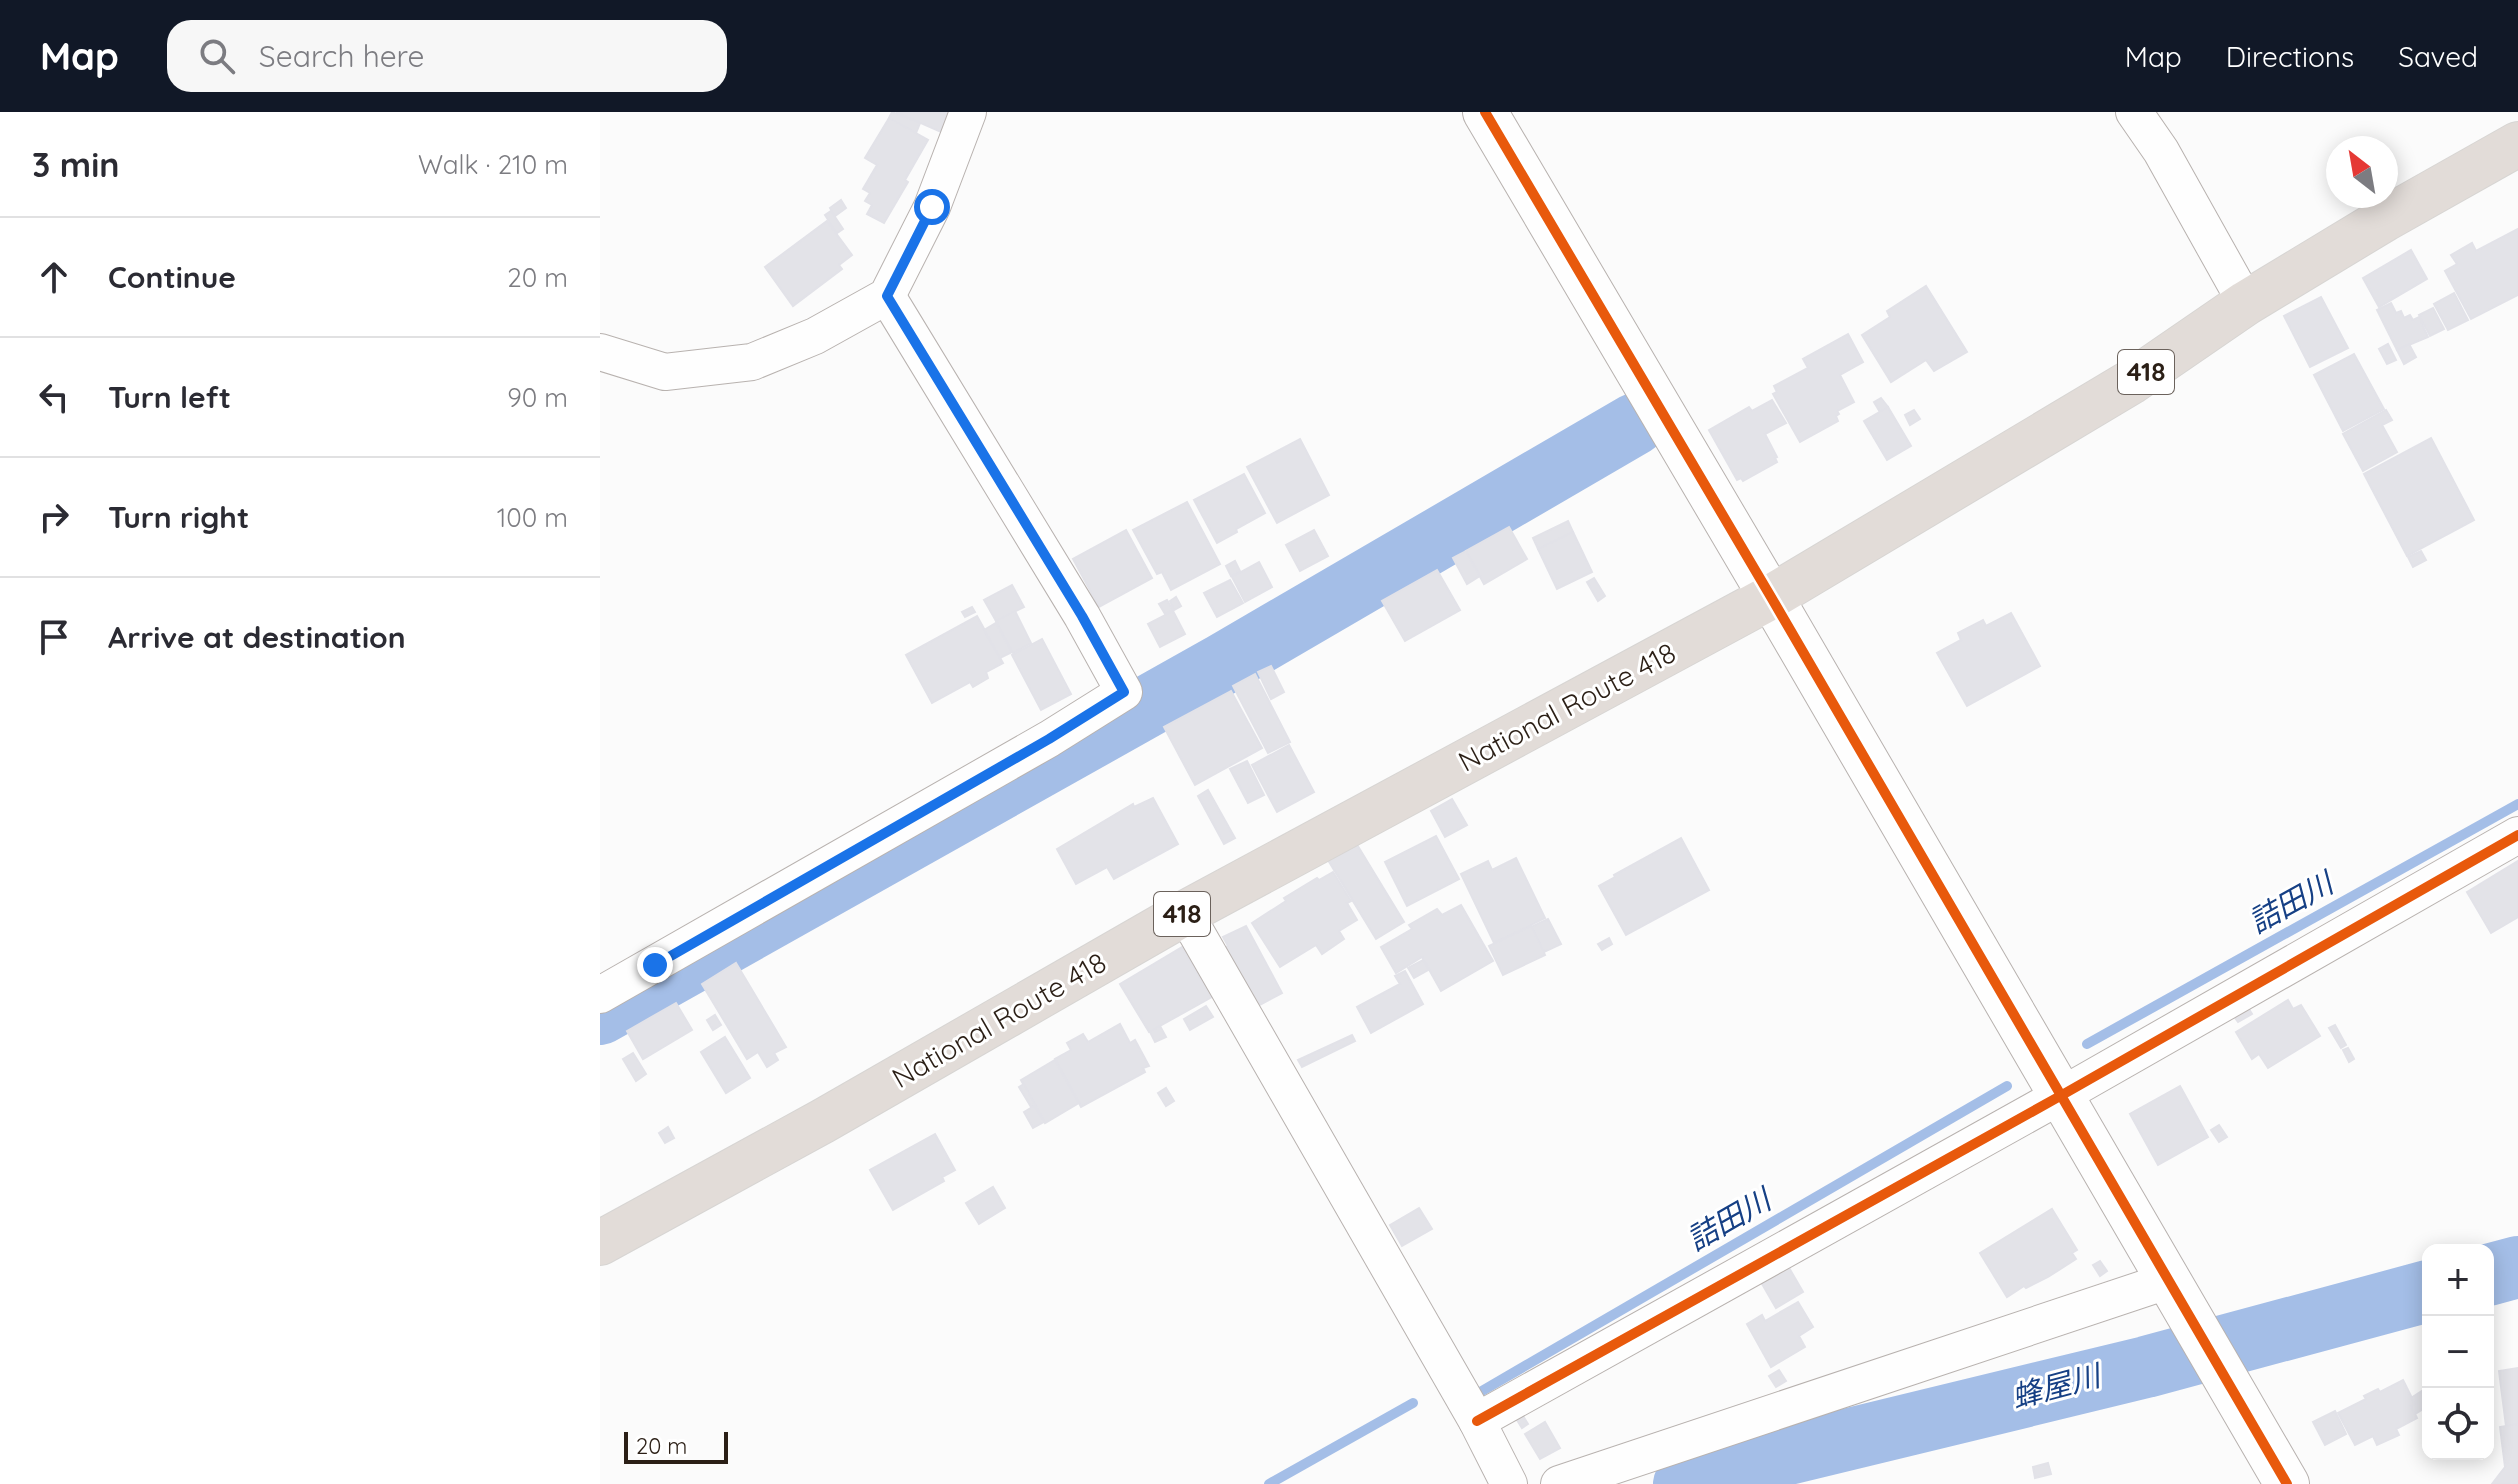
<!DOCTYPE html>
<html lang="en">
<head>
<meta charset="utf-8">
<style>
	body { margin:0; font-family:Quicksand,"Noto Sans JP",sans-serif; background:#f7f7f7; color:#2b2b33 }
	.controls { position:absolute; right:24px; bottom:24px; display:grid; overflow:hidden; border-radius:16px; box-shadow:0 4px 20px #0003 }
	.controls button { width:72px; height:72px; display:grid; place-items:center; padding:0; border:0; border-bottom:2px solid #e1e1e2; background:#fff; color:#2b2b33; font:40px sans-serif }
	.compass { position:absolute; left:1726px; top:24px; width:72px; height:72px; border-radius:50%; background:#fff; box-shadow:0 4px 20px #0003; rotate:329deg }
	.scale { position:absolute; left:24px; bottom:20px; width:104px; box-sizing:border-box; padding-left:8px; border:4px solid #2b1f16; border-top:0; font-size:22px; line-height:28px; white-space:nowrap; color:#2b1f16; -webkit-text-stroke:6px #fff; paint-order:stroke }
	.stop { position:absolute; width:24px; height:24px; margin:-18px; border:6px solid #1a73e8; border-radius:50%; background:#fff }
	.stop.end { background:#1a73e8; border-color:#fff; box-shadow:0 2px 8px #0008 }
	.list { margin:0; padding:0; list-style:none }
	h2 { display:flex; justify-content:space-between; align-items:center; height:104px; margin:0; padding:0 32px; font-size:34px }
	h2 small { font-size:26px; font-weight:400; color:#7c7c81 }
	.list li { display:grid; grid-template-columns:52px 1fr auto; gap:24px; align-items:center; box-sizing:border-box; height:120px; padding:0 32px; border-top:2px solid #e1e1e2 }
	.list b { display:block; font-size:30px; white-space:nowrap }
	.list em { font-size:26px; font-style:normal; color:#7c7c81 }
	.icon { flex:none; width:44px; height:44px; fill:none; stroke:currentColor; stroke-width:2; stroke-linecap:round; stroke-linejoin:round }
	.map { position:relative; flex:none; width:1918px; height:1372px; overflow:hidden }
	header { display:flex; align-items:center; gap:48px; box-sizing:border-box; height:112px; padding:0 40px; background:#111827; color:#fff }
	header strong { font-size:38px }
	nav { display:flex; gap:44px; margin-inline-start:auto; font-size:28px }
	.search { width:560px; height:72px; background:#f7f7f7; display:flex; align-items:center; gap:20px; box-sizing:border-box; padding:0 28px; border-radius:24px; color:#7c7c81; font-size:30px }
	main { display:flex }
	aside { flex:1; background:#fff }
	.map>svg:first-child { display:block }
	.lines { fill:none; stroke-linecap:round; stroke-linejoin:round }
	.stream { stroke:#a4bee7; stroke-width:10 }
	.river { stroke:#a4bee7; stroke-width:62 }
	.building { fill:#e3e3e8; stroke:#e2e2e8; stroke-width:2 }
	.minor-casing { stroke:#b8b2af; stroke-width:38 }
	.tertiary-casing { stroke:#b8b2af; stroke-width:46 }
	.trunk-casing { stroke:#d7d5d3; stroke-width:46 }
	.minor { stroke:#fefefe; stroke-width:36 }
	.tertiary { stroke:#fefefe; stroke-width:44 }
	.trunk { stroke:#e2dcd8; stroke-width:44 }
	.cycleway-casing { stroke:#fff; stroke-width:15 }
	.cycleway { stroke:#e8590c; stroke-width:10 }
	.route { stroke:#1a73e8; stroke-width:10 }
	.labels { text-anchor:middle; stroke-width:6; stroke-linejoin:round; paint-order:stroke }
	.shield { fill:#fff; stroke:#6b625c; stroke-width:2 }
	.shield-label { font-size:26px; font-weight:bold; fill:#2b1f16 }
	.street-label { font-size:28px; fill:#2b1f16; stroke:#fff }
	.water-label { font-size:30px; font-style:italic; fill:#164085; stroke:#fff }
</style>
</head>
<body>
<header>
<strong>Map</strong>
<div class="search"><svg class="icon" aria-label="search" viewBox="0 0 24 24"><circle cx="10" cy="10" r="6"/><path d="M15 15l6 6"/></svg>Search here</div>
<nav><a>Map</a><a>Directions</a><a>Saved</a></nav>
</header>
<main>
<aside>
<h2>3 min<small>Walk · 210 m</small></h2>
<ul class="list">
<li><svg class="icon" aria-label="ahead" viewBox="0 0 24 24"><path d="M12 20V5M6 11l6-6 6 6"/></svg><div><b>Continue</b></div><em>20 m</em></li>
<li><svg class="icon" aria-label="left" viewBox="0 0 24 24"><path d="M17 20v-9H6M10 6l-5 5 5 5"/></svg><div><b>Turn left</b></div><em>90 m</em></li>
<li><svg class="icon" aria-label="right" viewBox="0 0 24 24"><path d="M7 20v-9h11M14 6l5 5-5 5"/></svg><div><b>Turn right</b></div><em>100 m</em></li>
<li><svg class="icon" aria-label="arrive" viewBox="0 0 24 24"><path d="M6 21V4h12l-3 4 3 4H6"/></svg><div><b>Arrive at destination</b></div></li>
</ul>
</aside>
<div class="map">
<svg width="1918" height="1372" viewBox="0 0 1918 1372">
	<rect width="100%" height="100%" fill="#fbfbfb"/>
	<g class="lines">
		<!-- stream -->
		<g class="stream">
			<path d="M1487 932 1918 692"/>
			<path d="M875 1283 1407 974"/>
			<path d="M669 1372 813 1291"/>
		</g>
		<!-- river -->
		<g class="river">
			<path d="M0 902 623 552 1035 312"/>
			<path d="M1888 1163 1918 1155"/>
			<path d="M1084 1372 1147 1352 1546 1255 1828 1179"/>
		</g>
	</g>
	<!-- building -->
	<g class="building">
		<path d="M292 0 320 11 316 21 289 6Z"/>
		<path d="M296 0H350L341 20Z"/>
		<path d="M289 6 328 28 305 68 308 70 284 111 267 102 272 93 265 89 270 81 263 77 277 53 265 46Z"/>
		<path d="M241 88 246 96 235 104 230 96Z"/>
		<path d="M231 99 243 117 237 121 225 103Z"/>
		<path d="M227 109 252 143 239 153 242 157 193 194 165 155Z"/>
		<path d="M1918 117V183L1871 207 1845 159 1857 152 1851 143 1872 131 1876 139Z"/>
		<path d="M1811 138 1827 167 1779 195 1763 166Z"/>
		<path d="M1326 174 1367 240 1334 259 1326 248 1291 270 1262 223 1290 205 1287 199Z"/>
		<path d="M1854 181 1868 208 1848 218 1834 192Z"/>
		<path d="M1721 185 1748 236 1710 255 1684 204Z"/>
		<path d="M1791 191 1796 201 1801 199 1804 206 1810 203 1813 208 1819 205 1828 225 1797 238 1777 198Z"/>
		<path d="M1833 196 1844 217 1830 224 1819 203Z"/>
		<path d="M1248 222 1263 250 1240 263 1254 290 1237 299 1239 302 1236 304 1238 309 1200 330 1173 282 1177 280 1174 274 1208 256 1203 247Z"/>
		<path d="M1788 232 1796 248 1787 252 1779 237Z"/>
		<path d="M1809 232 1816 245 1804 252 1797 238Z"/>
		<path d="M1754 242 1784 297 1743 319 1714 263Z"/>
		<path d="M1281 286 1288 295 1280 300 1274 290Z"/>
		<path d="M1172 288 1186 311 1165 322 1177 345 1175 346 1177 350 1143 369 1141 366 1137 368 1109 318 1149 295 1152 299Z"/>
		<path d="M1288 295 1311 334 1287 348 1264 309Z"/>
		<path d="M1314 298 1320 307 1310 313 1305 303Z"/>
		<path d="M1786 298 1792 308 1782 313 1797 340 1763 359 1743 322Z"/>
		<path d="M1831 326 1874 408 1807 444 1764 362Z"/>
		<path d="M700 327 729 383 677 411 647 355Z"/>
		<path d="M644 362 665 401 636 417 637 420 617 431 594 388Z"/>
		<path d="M587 390 620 452 571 478 562 460 557 462 533 418Z"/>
		<path d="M968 409 973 420 938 437 933 426Z"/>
		<path d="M909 415 927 447 884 472 866 439Z"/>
		<path d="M526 418 552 466 499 495 473 447Z"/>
		<path d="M714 418 728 444 700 459 686 433Z"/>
		<path d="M973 420 992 460 957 477 938 437Z"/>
		<path d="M866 439 880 464 867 472 853 446Z"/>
		<path d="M1821 439 1826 448 1813 455 1808 445Z"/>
		<path d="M635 449 640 459 631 464 626 454Z"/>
		<path d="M659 450 672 475 645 490 632 465Z"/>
		<path d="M837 458 860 498 805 529 782 489Z"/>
		<path d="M994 466 1005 484 998 489 987 470Z"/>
		<path d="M630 468 643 491 617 505 604 481Z"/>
		<path d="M412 473 424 495 396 509 384 488Z"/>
		<path d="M576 485 581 494 574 498 570 489Z"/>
		<path d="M567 488 573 498 565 502 559 492Z"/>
		<path d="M372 495 375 500 365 505 362 500Z"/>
		<path d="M415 499 431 531 413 541 396 509Z"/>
		<path d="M573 499 585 522 560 535 548 512Z"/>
		<path d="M1411 501 1440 554 1367 594 1337 541 1361 528 1358 521 1383 508 1386 514Z"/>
		<path d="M377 504 403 551 386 560 388 566 373 575 370 570 332 591 306 543Z"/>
		<path d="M396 511 412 540 400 546 384 518Z"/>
		<path d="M442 527 471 582 441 598 412 543Z"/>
		<path d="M671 554 684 580 671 587 658 560Z"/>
		<path d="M655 562 690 630 668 641 633 574Z"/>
		<path d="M631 579 662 636 595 673 564 615Z"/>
		<path d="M689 633 714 680 677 700 652 653Z"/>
		<path d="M647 649 664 683 648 691 630 657Z"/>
		<path d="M608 678 635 726 624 732 598 684Z"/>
		<path d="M553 686 578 732 514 767 507 755 476 772 457 737 533 692 534 695Z"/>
		<path d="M852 687 867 713 845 725 831 699Z"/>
		<path d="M836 724 859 767 807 794 785 750Z"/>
		<path d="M1081 726 1109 778 1026 823 999 774 1015 765 1014 763Z"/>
		<path d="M756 731 804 810 776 827 728 748Z"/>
		<path d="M916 746 945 806 894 831 861 762 888 749 892 758Z"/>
		<path d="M1918 749V805L1891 821 1867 780Z"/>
		<path d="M733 760 751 789 747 791 757 808 739 819 744 827 722 842 716 833 680 855 652 811 686 789 684 786 717 766 719 768Z"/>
		<path d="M861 793 893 849 841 879 822 845 796 861 781 835 812 817 809 813 837 797 842 803Z"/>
		<path d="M948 807 961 832 944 840 931 815Z"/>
		<path d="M646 814 682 881 650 898 624 836 628 834 623 825Z"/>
		<path d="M931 814 945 843 903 863 889 834Z"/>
		<path d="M1009 826 1012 832 1002 838 998 832Z"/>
		<path d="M582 835 612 885 549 920 520 872Z"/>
		<path d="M823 848 828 858 814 866 808 856Z"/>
		<path d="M136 851 186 935 174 941 178 948 167 955 158 940 147 947 102 872Z"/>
		<path d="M805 859 823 892 771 921 757 895 800 872 795 864Z"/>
		<path d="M1688 888 1693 897 1701 893 1720 924 1668 956 1659 942 1652 947 1636 920Z"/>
		<path d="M76 891 92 918 43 947 27 919Z"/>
		<path d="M606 894 613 905 590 918 584 907Z"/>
		<path d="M1647 894 1652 902 1638 910 1633 903Z"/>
		<path d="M115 903 121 913 113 918 107 908Z"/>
		<path d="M520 912 530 931 535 928 549 954 543 956 545 960 481 995 455 947 471 938 467 931 483 922 488 930Z"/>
		<path d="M1735 913 1746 933 1741 936 1729 916Z"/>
		<path d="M560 914 566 925 555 930 550 920Z"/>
		<path d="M752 923 755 929 702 955 698 948Z"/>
		<path d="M125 925 150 966 126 981 101 940Z"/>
		<path d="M1748 936 1754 947 1749 950 1743 938Z"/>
		<path d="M33 941 46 962 36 969 23 947Z"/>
		<path d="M455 948 479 991 445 1011 421 968Z"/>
		<path d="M424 972 435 993 431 995 419 975Z"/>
		<path d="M1580 974 1608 1025 1558 1053 1530 1002Z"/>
		<path d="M566 976 574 989 566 994 558 981Z"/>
		<path d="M434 994 444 1010 433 1016 424 1000Z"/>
		<path d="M1619 1013 1627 1025 1619 1030 1611 1018Z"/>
		<path d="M68 1015 74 1026 65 1031 59 1021Z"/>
		<path d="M335 1022 355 1058 342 1065 344 1069 293 1098 270 1058Z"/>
		<path d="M393 1075 405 1096 379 1112 366 1091Z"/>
		<path d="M819 1096 832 1117 802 1134 790 1113Z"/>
		<path d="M1452 1097 1477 1138 1472 1141 1476 1147 1448 1165 1426 1176 1424 1174 1407 1185 1380 1141Z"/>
		<path d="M1500 1149 1507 1159 1500 1164 1493 1153Z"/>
		<path d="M1188 1154 1203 1180 1176 1196 1161 1170Z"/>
		<path d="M1198 1190 1213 1215 1199 1224 1205 1235 1171 1255 1147 1212 1162 1203 1165 1209Z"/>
		<path d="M1918 1256V1312L1906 1314 1899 1259Z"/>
		<path d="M1179 1258 1186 1269 1176 1275 1169 1264Z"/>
		<path d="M1803 1268 1815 1292 1811 1294 1817 1306 1796 1317 1799 1323 1777 1333 1773 1324 1755 1333 1738 1301 1766 1287 1764 1284 1778 1277 1780 1280Z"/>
		<path d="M1822 1279 1828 1289V1294L1815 1302 1811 1294 1815 1292 1811 1286Z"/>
		<path d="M1735 1299 1746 1322 1725 1333 1713 1310Z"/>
		<path d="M923 1304 928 1312 922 1316 917 1308Z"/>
		<path d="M945 1310 960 1336 940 1347 925 1322Z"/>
		<path d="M1918 1312V1372H1892L1905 1355 1900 1315Z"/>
		<path d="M1448 1351 1451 1362 1435 1366 1433 1355Z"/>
	</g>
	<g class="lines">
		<defs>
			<g id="minor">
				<path d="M1534 0 1561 39 1646 191"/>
				<path d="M0 240 65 260 152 250 215 224 287 184 332 95 368 0"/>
				<path d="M585 801 877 1309 909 1372"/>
				<path d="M0 883 449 627 524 580 482 504 287 184"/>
				<path d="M877 1309 1462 983 1918 723"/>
				<path d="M959 1372 1570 1168"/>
			</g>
			<path id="tertiary" d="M885 0 1171 485 1687 1372"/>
			<path id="trunk" d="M0 1131 223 1009 585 801 1171 485 1531 270 1646 191 1785 107 1918 32"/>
		</defs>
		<!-- minor casing -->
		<use href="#minor" class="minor-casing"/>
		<!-- tertiary casing -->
		<use href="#tertiary" class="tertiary-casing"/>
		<!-- trunk casing -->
		<use href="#trunk" class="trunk-casing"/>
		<!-- minor -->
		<use href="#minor" class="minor"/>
		<!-- tertiary -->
		<use href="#tertiary" class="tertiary"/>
		<!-- trunk -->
		<use href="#trunk" class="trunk"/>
		<defs>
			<g id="cycleway">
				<path d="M885 0 1171 485 1687 1372"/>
				<path d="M877 1309 1462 983 1918 723"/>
			</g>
		</defs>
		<!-- cycleway casing -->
		<use href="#cycleway" class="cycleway-casing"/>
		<!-- cycleway -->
		<use href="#cycleway" class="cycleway"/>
	</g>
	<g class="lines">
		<!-- route -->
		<path class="route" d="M55 853 449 627 524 580 482 504 287 184 332 95"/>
	</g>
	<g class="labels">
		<!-- shield labels -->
		<g class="shield">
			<rect x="1518" y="238" width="56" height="44" rx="6"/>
			<rect x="554" y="780" width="56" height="44" rx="6"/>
		</g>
		<g class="shield-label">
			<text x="1546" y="269">418</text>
			<text x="582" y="811">418</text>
		</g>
		<!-- street labels -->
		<g class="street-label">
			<text transform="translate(967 595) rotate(-28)" y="10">National Route 418</text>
			<text transform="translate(399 908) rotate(-30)" y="10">National Route 418</text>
		</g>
		<!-- water labels -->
		<g class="water-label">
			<text transform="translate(1691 791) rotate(-29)" y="10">詰田川</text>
			<text transform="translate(1129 1108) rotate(-30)" y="10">詰田川</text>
			<text transform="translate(1456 1275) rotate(-15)" y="10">蜂屋川</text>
		</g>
	</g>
</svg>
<div class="controls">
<button>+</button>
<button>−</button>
<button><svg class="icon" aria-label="locate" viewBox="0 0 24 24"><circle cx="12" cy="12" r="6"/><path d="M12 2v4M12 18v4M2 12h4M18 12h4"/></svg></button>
</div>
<svg class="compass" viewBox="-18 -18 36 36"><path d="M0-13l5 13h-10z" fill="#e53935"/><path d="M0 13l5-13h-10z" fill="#7c7c81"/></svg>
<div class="scale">20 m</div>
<div class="stop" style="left:332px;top:95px"></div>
<div class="stop end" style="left:55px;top:853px"></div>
</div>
</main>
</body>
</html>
